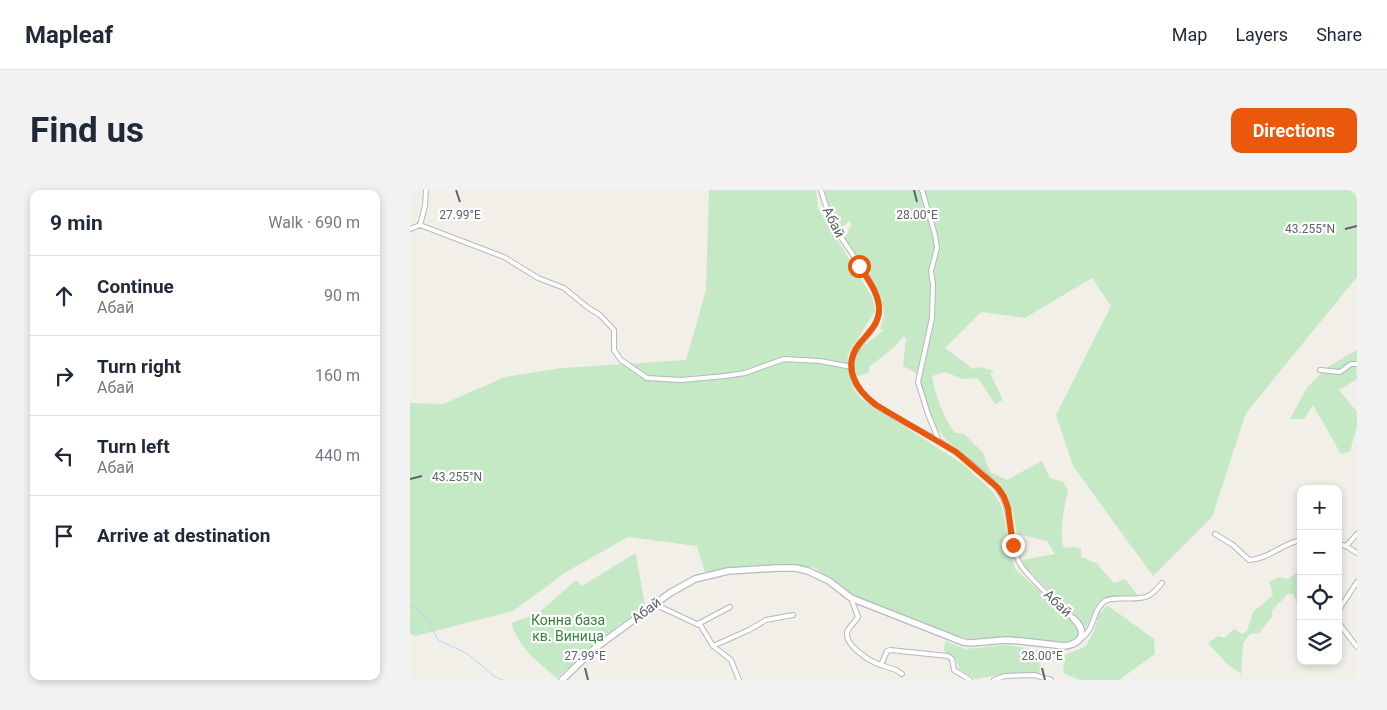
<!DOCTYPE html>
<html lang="en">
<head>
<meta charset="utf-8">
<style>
	body { margin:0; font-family:Roboto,sans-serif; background:#f2f2f3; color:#1f2937 }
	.controls { position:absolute; right:15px; bottom:15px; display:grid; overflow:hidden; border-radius:10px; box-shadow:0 2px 8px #0003 }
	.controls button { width:45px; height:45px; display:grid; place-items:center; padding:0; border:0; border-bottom:1px solid #e0e1e3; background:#fff; color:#1f2937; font:25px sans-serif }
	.stop { position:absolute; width:15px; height:15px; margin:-11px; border:4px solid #ea580c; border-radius:50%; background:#fff }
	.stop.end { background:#ea580c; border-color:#fff; box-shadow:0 1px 5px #0008 }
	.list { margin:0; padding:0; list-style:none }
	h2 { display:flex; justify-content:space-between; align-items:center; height:65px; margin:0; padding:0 20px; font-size:21px }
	h2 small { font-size:16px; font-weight:400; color:#747a83 }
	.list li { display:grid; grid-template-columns:32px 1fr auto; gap:15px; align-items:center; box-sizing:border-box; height:80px; padding:0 20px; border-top:1px solid #e0e1e3 }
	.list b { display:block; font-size:19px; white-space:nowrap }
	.list p { margin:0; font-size:16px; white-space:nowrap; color:#747a83 }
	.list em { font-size:16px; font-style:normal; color:#747a83 }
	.icon { flex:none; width:28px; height:28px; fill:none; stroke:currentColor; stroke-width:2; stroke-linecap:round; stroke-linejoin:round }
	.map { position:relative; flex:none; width:947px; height:490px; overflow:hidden; border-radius:10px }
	header { display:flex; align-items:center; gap:30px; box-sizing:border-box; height:70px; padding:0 25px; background:#fff; border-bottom:1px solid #e0e1e3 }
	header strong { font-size:24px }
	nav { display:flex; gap:28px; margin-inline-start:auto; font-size:18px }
	.intro { display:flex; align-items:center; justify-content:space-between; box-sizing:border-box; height:120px; padding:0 30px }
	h1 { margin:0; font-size:35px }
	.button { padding:12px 22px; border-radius:10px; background:#ea580c; color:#fff; font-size:18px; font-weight:700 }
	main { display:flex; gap:30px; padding:0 30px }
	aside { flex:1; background:#fff; border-radius:10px; box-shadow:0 2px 8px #0003 }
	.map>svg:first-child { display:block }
	.green { fill:#c5e8c5 }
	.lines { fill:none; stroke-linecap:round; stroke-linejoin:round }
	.stream { stroke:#aadaff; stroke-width:1 }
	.street-casing { stroke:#b5b8bc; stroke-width:6 }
	.secondary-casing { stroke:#b6babf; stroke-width:8 }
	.street { stroke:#fff; stroke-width:4 }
	.secondary { stroke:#fff; stroke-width:5.5 }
	.route { stroke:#ea580c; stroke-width:6 }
	.ticks { fill:none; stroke:#5f6368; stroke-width:2 }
	.labels { text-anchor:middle; stroke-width:4.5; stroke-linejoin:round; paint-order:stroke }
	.street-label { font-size:14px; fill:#5f6368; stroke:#fff }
	.park-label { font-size:14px; fill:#348238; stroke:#fff }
	.ticks-label { font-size:12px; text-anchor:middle; fill:#5f6368; stroke:#fff; stroke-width:4.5; stroke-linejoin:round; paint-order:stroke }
</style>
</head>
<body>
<header>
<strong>Mapleaf</strong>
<nav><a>Map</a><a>Layers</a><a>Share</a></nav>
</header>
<div class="intro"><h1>Find us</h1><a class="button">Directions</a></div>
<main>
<aside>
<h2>9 min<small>Walk · 690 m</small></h2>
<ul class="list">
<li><svg class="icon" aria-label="ahead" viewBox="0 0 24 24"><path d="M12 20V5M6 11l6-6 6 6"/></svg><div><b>Continue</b><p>Абай</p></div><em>90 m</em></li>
<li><svg class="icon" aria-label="right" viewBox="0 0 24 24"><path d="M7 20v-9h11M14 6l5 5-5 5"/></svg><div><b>Turn right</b><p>Абай</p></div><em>160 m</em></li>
<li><svg class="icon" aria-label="left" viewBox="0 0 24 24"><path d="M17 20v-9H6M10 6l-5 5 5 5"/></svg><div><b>Turn left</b><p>Абай</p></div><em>440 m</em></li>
<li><svg class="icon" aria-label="arrive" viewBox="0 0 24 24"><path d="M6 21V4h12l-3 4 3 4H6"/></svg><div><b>Arrive at destination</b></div></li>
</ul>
</aside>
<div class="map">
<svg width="947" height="490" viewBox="0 0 947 490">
	<rect width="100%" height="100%" fill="#f1efe8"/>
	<!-- green -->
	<g class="green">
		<path d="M299 0H406L408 18 462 107 465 121 437 166 444 200 453 210 553 274 584 303 592 318 605 379 665 433 668 438V446C663 452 659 453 652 453L589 447 563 449 544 445 445 406 404 378 379 374 333 376 295 382 287 356 218 347 156 382 103 421 6 446 0 444V213L33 214 95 187 152 178 276 170 296 100Z"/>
		<path d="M414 0H947V87L836 223 802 327 743 386 663 276 646 225 701 116 682 88 615 128 571 122 535 158 563 179 569 177 585 181 580 183 593 210 585 214 568 188 553 189 535 182 522 186C526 208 532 225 545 243H553L573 263 580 282 597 290 632 271 640 288 653 292 658 300C655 314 648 345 654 358L665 357 671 359V367L686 373 704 393 715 389 728 406 694 408 688 413 676 438 667 428 614 376 612 370 645 364 637 351 607 344 603 322 590 295 536 250 526 237 516 211 509 185 493 176 496 148 493 147 482 159 459 177V182L445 187C440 158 457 156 473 140L470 139C473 131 475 124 473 116 467 91 447 69 434 48L441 36V33L438 31 431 41 420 21Z"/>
		<path d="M947 160V175L946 176 947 189 929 200 947 222V236L940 261 931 264 903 215 894 229H880L897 198 916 178Z"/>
		<path d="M224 364 226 365 235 416 206 437 147 488C125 470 111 460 101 433L129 423 166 390 172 396Z"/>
		<path d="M891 379V422L883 404H878L862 420V427L849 443 840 444 833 453 831 484 817 474 798 453 808 446 814 448 824 439 832 444 837 441 843 422 863 405 859 392 868 387 878 389Z"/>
		<path d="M697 415 744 449 745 464 709 490H670L653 483 655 465 676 456 684 441 688 427Z"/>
		<path d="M535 451 555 459 598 455 632 461 629 484 601 483 566 489 550 480 546 471 534 461Z"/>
	</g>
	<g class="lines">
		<!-- stream -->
		<path class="stream" d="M0 416 7 419 19 432 28 450 58 464 84 486 93 490"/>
		<defs>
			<g id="street">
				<path d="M411 0C415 14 419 26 426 39 437 59 469 96 469 118 470 149 429 155 445 192 456 217 508 238 531 252 548 263 564 275 579 289 607 315 594 342 609 372 615 385 652 418 664 429"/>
				<path d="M512 0 525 45 527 58 521 81 523 94 522 128 508 192 518 224 529 251"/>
				<path d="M10 35 15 16 16 0"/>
				<path d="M0 39 10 35 94 67 128 88 154 98 177 117 190 125 204 140V160L211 170 237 188 271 190 315 186 335 183 374 169 410 171 442 177"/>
				<path d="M910 180 930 182 941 174H947"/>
				<path d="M805 344 823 355 839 370C859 369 873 353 891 350"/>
				<path d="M928 354 936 356 947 363"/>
				<path d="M936 356 947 344"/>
				<path d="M441 408 448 427C445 432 440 436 438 440 431 454 461 472 471 475L477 461 480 460 538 466 542 469 544 480 560 490"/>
				<path d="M244 414 291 436 303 456 321 470 329 490"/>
				<path d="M928 421 947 392"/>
				<path d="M928 432 947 457"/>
				<path d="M288 434 320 417"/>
				<path d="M670 449C685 441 682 420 695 411 704 405 725 412 738 406 743 404 748 398 752 393"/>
				<path d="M303 456 339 440 356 430 383 425"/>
				<path d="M471 475 486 480 492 484"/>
				<path d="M584 490 595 486 624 485 641 490"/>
			</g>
			<path id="secondary" d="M152 490 184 459 260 403 285 389 318 381 368 378H386L398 381 419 391 441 408 553 452 560 453 596 450 611 451 655 456C673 453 677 442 664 429"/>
		</defs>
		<!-- street casing -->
		<use href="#street" class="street-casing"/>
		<!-- secondary casing -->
		<use href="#secondary" class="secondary-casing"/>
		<!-- street -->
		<use href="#street" class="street"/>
		<!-- secondary -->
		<use href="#secondary" class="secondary"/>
	</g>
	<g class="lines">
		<!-- route -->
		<path class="route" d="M449 76C457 88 468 102 469 117 470 133 460 141 450 153 431 176 446 200 466 215L546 262 588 298 594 307 598 318 603 355"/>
	</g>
	<!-- ticks -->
	<path class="ticks" d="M46 0 50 12M504 0 507 12M935 39 947 36M0 289 12 286M175 478 178 490M632 478 635 490"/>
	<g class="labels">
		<!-- street labels -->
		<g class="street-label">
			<text transform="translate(424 32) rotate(63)" y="5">Абай</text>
			<text transform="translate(648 413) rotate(43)" y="5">Абай</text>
			<text transform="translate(236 420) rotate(-37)" y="5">Абай</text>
		</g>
		<!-- park labels -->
		<g class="park-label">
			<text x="158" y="435">Конна база<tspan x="158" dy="16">кв. Виница</tspan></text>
		</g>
	</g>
	<g class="ticks-label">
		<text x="50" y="29">27.99°E</text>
		<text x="507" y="29">28.00°E</text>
		<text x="900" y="43">43.255°N</text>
		<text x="47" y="291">43.255°N</text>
		<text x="175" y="470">27.99°E</text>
		<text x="632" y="470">28.00°E</text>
	</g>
</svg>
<div class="controls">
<button>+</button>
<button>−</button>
<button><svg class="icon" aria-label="locate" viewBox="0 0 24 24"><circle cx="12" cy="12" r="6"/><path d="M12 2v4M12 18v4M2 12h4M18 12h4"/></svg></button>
<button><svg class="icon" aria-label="layers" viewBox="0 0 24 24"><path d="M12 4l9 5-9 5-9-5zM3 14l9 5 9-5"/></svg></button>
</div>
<div class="stop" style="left:449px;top:76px"></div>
<div class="stop end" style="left:603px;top:355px"></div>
</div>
</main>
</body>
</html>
